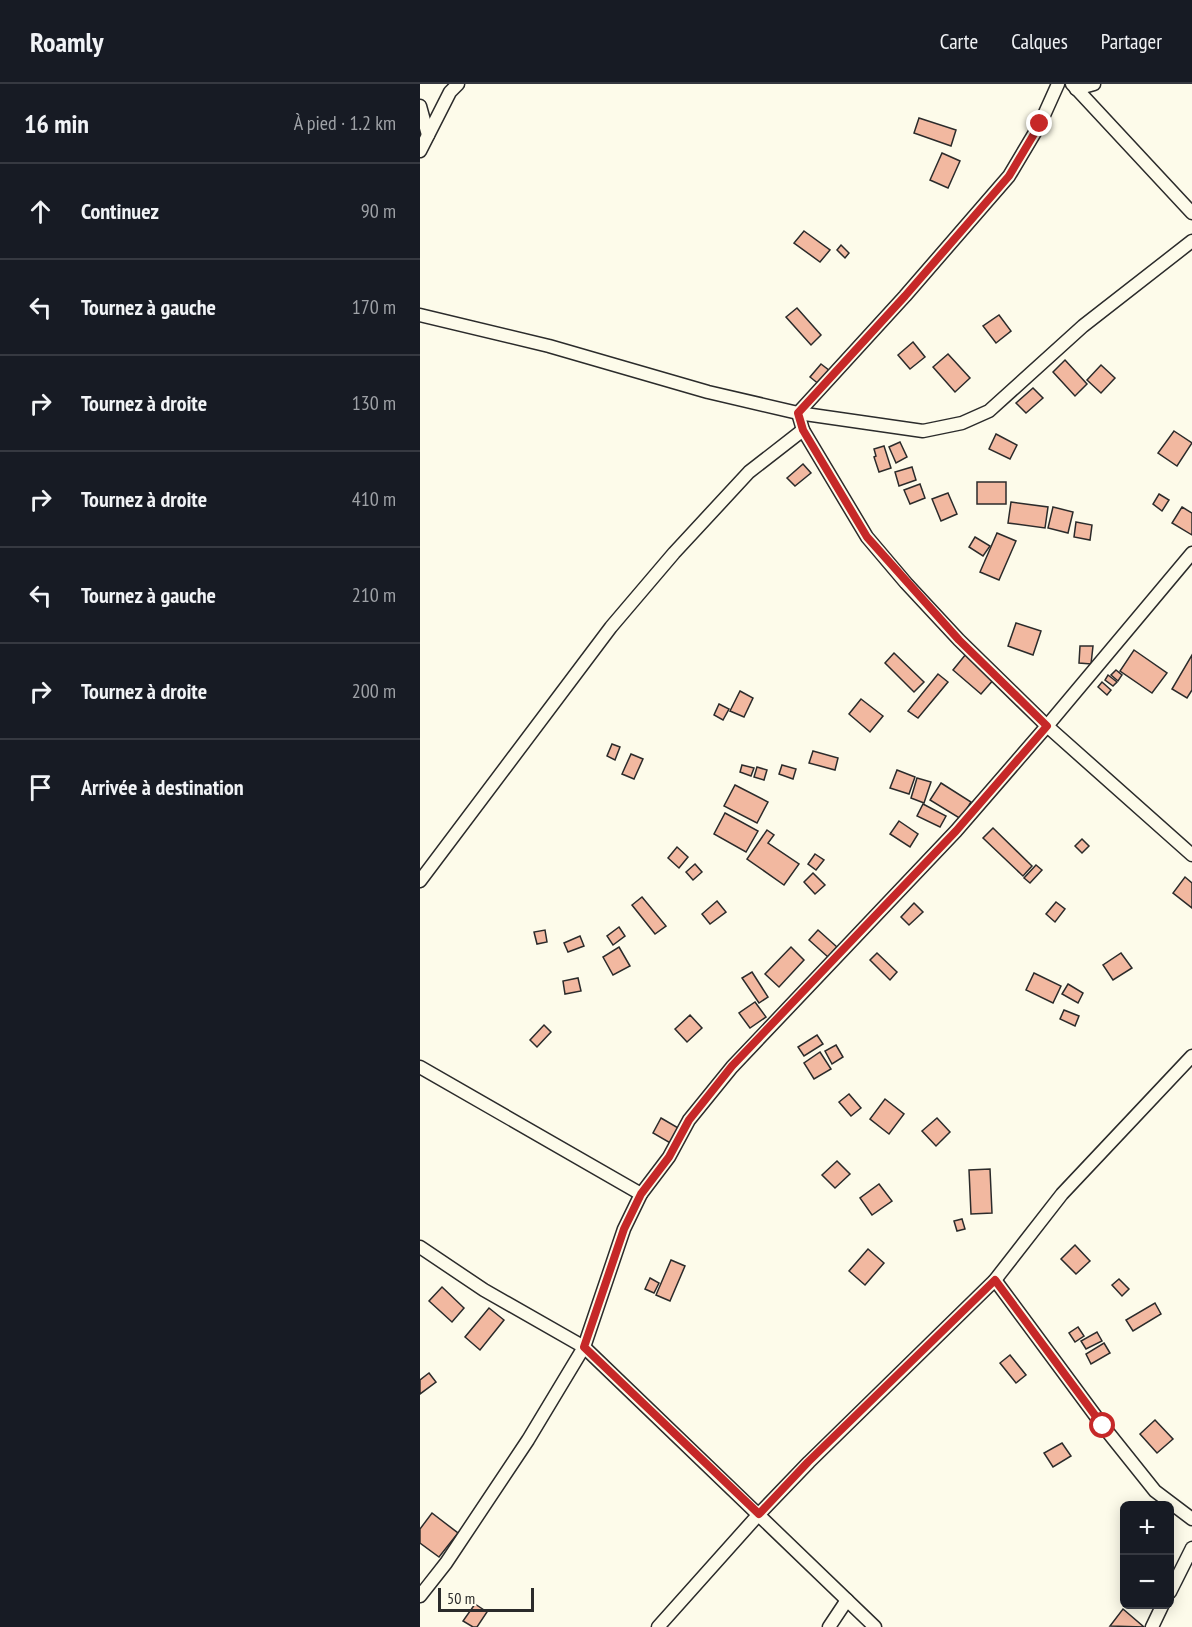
<!DOCTYPE html>
<html lang="fr">
<head>
<meta charset="utf-8">
<style>
	body { margin:0; font-family:"PT Sans Narrow",sans-serif; background:#20242c; color:#f1f3f6 }
	.controls { position:absolute; right:18px; bottom:18px; display:grid; overflow:hidden; border-radius:9px; box-shadow:0 3px 15px #0003 }
	.controls button { width:54px; height:54px; display:grid; place-items:center; padding:0; border:0; border-bottom:2px solid #363941; background:#171b24; color:#f1f3f6; font:30px sans-serif }
	.scale { position:absolute; left:18px; bottom:15px; width:96px; box-sizing:border-box; padding-left:6px; border:3px solid #2b2b2b; border-top:0; font-size:16px; line-height:21px; white-space:nowrap; color:#2b2b2b; -webkit-text-stroke:4px #fdfbea; paint-order:stroke }
	.stop { position:absolute; width:18px; height:18px; margin:-14px; border:4px solid #c62828; border-radius:50%; background:#fff }
	.stop.end { background:#c62828; border-color:#fff; box-shadow:0 2px 6px #0008 }
	.list { margin:0; padding:0; list-style:none }
	h2 { display:flex; justify-content:space-between; align-items:center; height:78px; margin:0; padding:0 24px; font-size:26px }
	h2 small { font-size:20px; font-weight:400; color:#9ea1a6 }
	.list li { display:grid; grid-template-columns:39px 1fr auto; gap:18px; align-items:center; box-sizing:border-box; height:96px; padding:0 24px; border-top:2px solid #363941 }
	.list b { display:block; font-size:22px; white-space:nowrap }
	.list em { font-size:20px; font-style:normal; color:#9ea1a6 }
	.icon { flex:none; width:33px; height:33px; fill:none; stroke:currentColor; stroke-width:2; stroke-linecap:round; stroke-linejoin:round }
	.map { position:relative; flex:none; width:772px; height:1543px; overflow:hidden }
	header { display:flex; align-items:center; gap:36px; box-sizing:border-box; height:84px; padding:0 30px; background:#171b24; border-bottom:2px solid #363941 }
	header strong { font-size:28px }
	nav { display:flex; gap:33px; margin-inline-start:auto; font-size:21px }
	main { display:flex }
	aside { flex:1; background:#171b24 }
	.map>svg:first-child { display:block }
	.building { fill:#f2b8a0; stroke:#2b2b2b; stroke-width:1.5 }
	.lines { fill:none; stroke-linecap:round; stroke-linejoin:round }
	.street-casing { stroke:#2b2b2b; stroke-width:15 }
	.street { stroke:#fdfbea; stroke-width:12 }
	.route { stroke:#c62828; stroke-width:8 }
</style>
</head>
<body>
<header>
<strong>Roamly</strong>
<nav><a>Carte</a><a>Calques</a><a>Partager</a></nav>
</header>
<main>
<aside>
<h2>16 min<small>À pied · 1.2 km</small></h2>
<ul class="list">
<li><svg class="icon" aria-label="ahead" viewBox="0 0 24 24"><path d="M12 20V5M6 11l6-6 6 6"/></svg><div><b>Continuez</b></div><em>90 m</em></li>
<li><svg class="icon" aria-label="left" viewBox="0 0 24 24"><path d="M17 20v-9H6M10 6l-5 5 5 5"/></svg><div><b>Tournez à gauche</b></div><em>170 m</em></li>
<li><svg class="icon" aria-label="right" viewBox="0 0 24 24"><path d="M7 20v-9h11M14 6l5 5-5 5"/></svg><div><b>Tournez à droite</b></div><em>130 m</em></li>
<li><svg class="icon" aria-label="right" viewBox="0 0 24 24"><path d="M7 20v-9h11M14 6l5 5-5 5"/></svg><div><b>Tournez à droite</b></div><em>410 m</em></li>
<li><svg class="icon" aria-label="left" viewBox="0 0 24 24"><path d="M17 20v-9H6M10 6l-5 5 5 5"/></svg><div><b>Tournez à gauche</b></div><em>210 m</em></li>
<li><svg class="icon" aria-label="right" viewBox="0 0 24 24"><path d="M7 20v-9h11M14 6l5 5-5 5"/></svg><div><b>Tournez à droite</b></div><em>200 m</em></li>
<li><svg class="icon" aria-label="arrive" viewBox="0 0 24 24"><path d="M6 21V4h12l-3 4 3 4H6"/></svg><div><b>Arrivée à destination</b></div></li>
</ul>
</aside>
<div class="map">
<svg width="772" height="1543" viewBox="0 0 772 1543">
	<rect width="100%" height="100%" fill="#fdfbea"/>
	<!-- building -->
	<g class="building">
		<path d="M499 34 536 46 531 62 494 49Z"/>
		<path d="M522 69 540 77 528 104 510 96Z"/>
		<path d="M384 147 410 166 400 178 374 159Z"/>
		<path d="M421 161 429 169 425 174 417 166Z"/>
		<path d="M377 224 401 251 391 261 366 233Z"/>
		<path d="M579 231 591 247 576 259 563 242Z"/>
		<path d="M493 258 505 273 490 285 478 271Z"/>
		<path d="M528 270 550 294 535 308 513 283Z"/>
		<path d="M645 276 667 300 655 312 633 288Z"/>
		<path d="M401 280 410 287 400 301 390 293Z"/>
		<path d="M681 281 695 294 681 309 667 296Z"/>
		<path d="M613 304 623 314 606 329 596 319Z"/>
		<path d="M754 347 772 359 757 382 738 369Z"/>
		<path d="M576 350 597 361 590 375 569 365Z"/>
		<path d="M480 358 487 373 476 379 469 363Z"/>
		<path d="M464 362 471 384 459 388 454 373 456 372 454 365Z"/>
		<path d="M383 380 391 389 375 402 367 394Z"/>
		<path d="M492 383 496 396 479 402 475 388Z"/>
		<rect x="557" y="398" width="29" height="22"/>
		<path d="M500 400 505 414 490 420 484 406Z"/>
		<path d="M528 409 537 430 521 437 512 415Z"/>
		<path d="M739 410 749 416 742 427 733 420Z"/>
		<path d="M591 418 628 423 625 444 588 439Z"/>
		<path d="M633 423 653 428 648 449 628 444Z"/>
		<path d="M762 423 772 429V451L752 439Z"/>
		<path d="M656 438 672 441 670 456 654 453Z"/>
		<path d="M577 449 596 457 579 496 560 488Z"/>
		<path d="M555 453 570 462 563 472 549 463Z"/>
		<path d="M596 539 621 547 613 571 588 562Z"/>
		<path d="M660 562H673L671 580 659 579Z"/>
		<path d="M714 566 747 589 732 609 700 587Z"/>
		<path d="M474 569 504 598 494 608 465 579Z"/>
		<path d="M546 570 575 594 561 610 533 586Z"/>
		<path d="M772 571V606L767 614 752 605Z"/>
		<path d="M696 586 702 591 698 597 691 591Z"/>
		<path d="M518 590 528 598 498 634 488 627Z"/>
		<path d="M688 591 697 598 693 602 685 596Z"/>
		<path d="M682 598 691 606 687 611 678 603Z"/>
		<path d="M320 607 333 614 324 633 310 627Z"/>
		<path d="M441 615 463 632 450 648 429 630Z"/>
		<path d="M299 620 309 625 303 636 294 631Z"/>
		<path d="M192 660 200 663 195 676 187 672Z"/>
		<path d="M393 667 418 674 415 686 389 679Z"/>
		<path d="M211 670 223 675 214 695 202 690Z"/>
		<path d="M322 681 334 684 331 692 320 688Z"/>
		<path d="M362 681 376 685 373 695 359 690Z"/>
		<path d="M337 683 347 686 344 696 334 693Z"/>
		<path d="M477 686 495 693 489 710 470 704Z"/>
		<path d="M497 694 511 698 504 719 491 714Z"/>
		<path d="M521 699 551 718 541 735 510 716Z"/>
		<path d="M315 701 348 718 337 739 304 722Z"/>
		<path d="M503 720 526 732 520 743 497 732Z"/>
		<path d="M305 729 338 747 326 768 294 750Z"/>
		<path d="M479 737 498 750 490 763 470 750Z"/>
		<path d="M573 744 612 782 603 792 563 754Z"/>
		<path d="M347 746 354 751 348 759 379 780 364 801 327 775Z"/>
		<path d="M662 755 669 762 662 769 655 762Z"/>
		<path d="M257 763 268 773 259 784 248 774Z"/>
		<path d="M395 770 404 776 396 786 388 780Z"/>
		<path d="M275 780 282 788 273 796 266 788Z"/>
		<path d="M616 781 622 786 610 799 604 794Z"/>
		<path d="M393 789 405 801 395 810 384 798Z"/>
		<path d="M765 793 772 799V824L753 809Z"/>
		<path d="M222 813 246 842 235 850 212 821Z"/>
		<path d="M297 817 306 828 290 840 282 830Z"/>
		<path d="M636 818 645 825 635 838 626 830Z"/>
		<path d="M494 819 503 828 489 841 481 833Z"/>
		<path d="M199 843 205 852 193 861 187 852Z"/>
		<path d="M125 846 127 858 117 860 114 848Z"/>
		<path d="M398 846 417 863 408 873 389 856Z"/>
		<path d="M160 852 164 862 148 868 144 859Z"/>
		<path d="M199 863 210 882 193 891 183 873Z"/>
		<path d="M371 863 384 876 359 903 345 890Z"/>
		<path d="M457 869 477 888 470 896 450 876Z"/>
		<path d="M701 869 712 884 693 896 683 881Z"/>
		<path d="M332 888 348 913 339 919 322 894Z"/>
		<path d="M614 889 641 902 633 919 606 906Z"/>
		<path d="M158 894 161 907 145 910 143 897Z"/>
		<path d="M648 900 663 909 658 919 642 910Z"/>
		<path d="M335 918 346 933 330 944 319 929Z"/>
		<path d="M644 926 659 932 655 942 640 935Z"/>
		<path d="M270 931 282 944 267 958 255 945Z"/>
		<path d="M124 941 131 948 117 963 110 956Z"/>
		<path d="M397 951 403 960 384 972 378 963Z"/>
		<path d="M416 961 423 973 412 980 405 967Z"/>
		<path d="M400 968 411 985 394 995 384 979Z"/>
		<path d="M429 1010 441 1024 431 1032 419 1018Z"/>
		<path d="M465 1015 484 1030 469 1050 450 1035Z"/>
		<path d="M241 1034 260 1045 252 1060 233 1049Z"/>
		<path d="M517 1034 530 1048 516 1062 502 1047Z"/>
		<path d="M417 1077 430 1090 415 1104 402 1091Z"/>
		<path d="M570 1085 572 1129 551 1130 549 1086Z"/>
		<path d="M459 1100 472 1117 452 1131 440 1114Z"/>
		<path d="M542 1135 545 1145 537 1147 534 1137Z"/>
		<path d="M655 1161 670 1177 656 1190 641 1175Z"/>
		<path d="M448 1165 464 1179 445 1201 429 1187Z"/>
		<path d="M251 1176 265 1182 250 1217 236 1211Z"/>
		<path d="M230 1194 239 1199 234 1209 225 1205Z"/>
		<path d="M699 1195 709 1205 702 1212 692 1201Z"/>
		<path d="M22 1203 44 1224 32 1238 9 1217Z"/>
		<path d="M735 1219 741 1230 713 1247 706 1236Z"/>
		<path d="M69 1224 84 1236 60 1266 45 1253Z"/>
		<path d="M658 1243 664 1252 655 1258 649 1249Z"/>
		<path d="M677 1248 682 1257 666 1265 661 1257Z"/>
		<path d="M684 1259 690 1269 671 1280 666 1270Z"/>
		<path d="M590 1271 606 1291 596 1299 580 1279Z"/>
		<path d="M9 1289 16 1298 0 1310V1296Z"/>
		<path d="M735 1336 753 1355 737 1369 720 1350Z"/>
		<path d="M642 1359 651 1372 633 1383 624 1369Z"/>
		<path d="M12 1429 38 1449 19 1473 0 1459V1445Z"/>
		<path d="M55 1520 67 1528 57 1543H53L43 1537Z"/>
		<path d="M703 1525 724 1543 690 1542Z"/>
	</g>
	<g class="lines">
		<defs>
			<g id="street">
				<path d="M638 0 620 40 589 92 485 212 378 329 383 346 447 453 486 499 539 556 627 642 772 771"/>
				<path d="M652 0 772 129"/>
				<path d="M656 5 674 0"/>
				<path d="M0 22 8 51"/>
				<path d="M0 67 30 8 38 0"/>
				<path d="M0 231 129 262 288 308 378 329 503 347 542 339 569 327 663 242 772 157"/>
				<path d="M0 797 191 543 254 469 329 388 383 346"/>
				<path d="M0 983 221 1110"/>
				<path d="M0 1163 64 1206 164 1263 455 1543"/>
				<path d="M575 1196 683 1342 735 1407 772 1435"/>
				<path d="M750 1508 772 1464"/>
				<path d="M0 1512 26 1479 108 1356 164 1263 204 1145 221 1110 249 1073 269 1036 312 983 536 747 627 642 772 469"/>
				<path d="M238 1543 339 1430 389 1378 575 1196 642 1110 772 972"/>
				<path d="M409 1543 427 1516"/>
				<path d="M732 1543 743 1520"/>
			</g>
		</defs>
		<!-- street casing -->
		<use href="#street" class="street-casing"/>
		<!-- street -->
		<use href="#street" class="street"/>
	</g>
	<g class="lines">
		<!-- route -->
		<path class="route" d="M620 40 589 92 485 212 378 329 383 346 447 453 539 556 627 642 536 747 312 982 269 1036 249 1073 221 1110 204 1145 164 1263 339 1430 388 1378 575 1196 683 1342"/>
	</g>
</svg>
<div class="controls">
<button>+</button>
<button>−</button>
</div>
<div class="scale">50 m</div>
<div class="stop" style="left:683px;top:1342px"></div>
<div class="stop end" style="left:620px;top:40px"></div>
</div>
</main>
</body>
</html>
